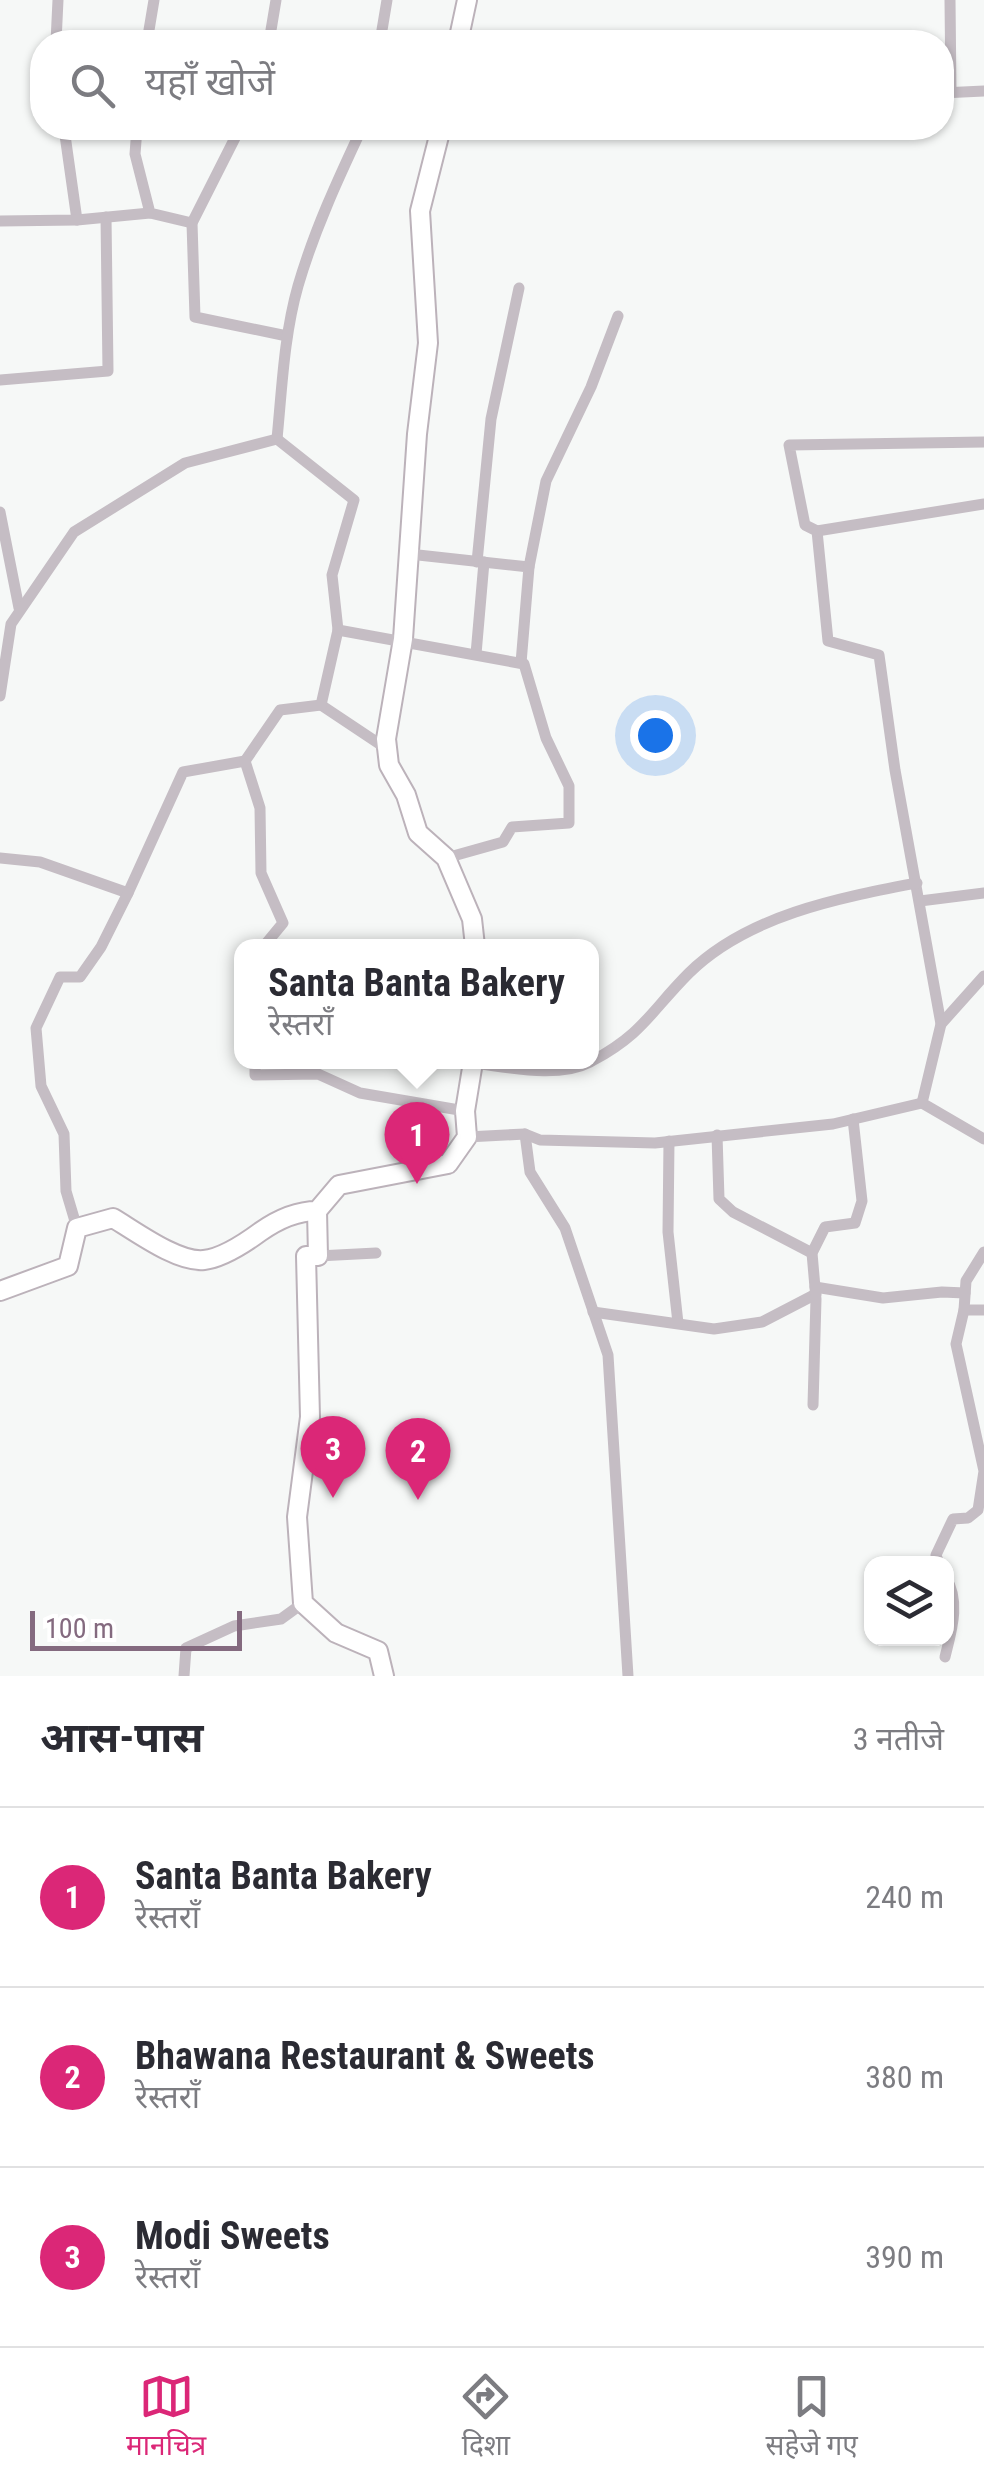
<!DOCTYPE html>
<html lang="hi">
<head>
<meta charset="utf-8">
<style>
	body { margin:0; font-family:"Roboto Condensed","Noto Sans Devanagari",sans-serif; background:#f7f7f7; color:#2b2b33 }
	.controls { position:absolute; right:30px; bottom:30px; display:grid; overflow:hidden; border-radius:20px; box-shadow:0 2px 8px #0004 }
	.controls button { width:90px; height:90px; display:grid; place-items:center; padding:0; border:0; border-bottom:2px solid #e1e1e2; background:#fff; color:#2b2b33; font:50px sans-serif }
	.scale { position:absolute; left:30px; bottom:25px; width:212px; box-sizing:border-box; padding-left:10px; border:5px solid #846a7f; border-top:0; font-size:28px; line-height:35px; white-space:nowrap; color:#846a7f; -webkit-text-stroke:8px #fff; paint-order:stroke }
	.you { position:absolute; left:655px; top:735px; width:35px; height:35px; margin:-25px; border:8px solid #fff; border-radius:50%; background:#1a73e8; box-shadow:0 0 0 15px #1a73e833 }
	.badge { display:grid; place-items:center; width:65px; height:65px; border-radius:50%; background:#db2777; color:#fff; font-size:32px; font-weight:700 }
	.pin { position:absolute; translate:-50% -82px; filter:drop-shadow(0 2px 5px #0008) }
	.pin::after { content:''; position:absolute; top:52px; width:35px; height:30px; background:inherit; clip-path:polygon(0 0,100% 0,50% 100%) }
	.popup { position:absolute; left:234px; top:939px; width:365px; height:130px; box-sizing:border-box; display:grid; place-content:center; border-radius:20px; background:#fff; filter:drop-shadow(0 2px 8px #0005); font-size:32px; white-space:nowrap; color:#7c7c81 }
	.popup b { font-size:38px; color:#2b2b33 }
	.popup::after { content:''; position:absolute; left:50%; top:100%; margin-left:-20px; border:20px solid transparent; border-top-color:#fff }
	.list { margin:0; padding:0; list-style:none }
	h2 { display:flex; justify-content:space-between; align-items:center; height:130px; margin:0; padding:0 40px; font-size:42px }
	h2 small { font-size:32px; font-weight:400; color:#7c7c81 }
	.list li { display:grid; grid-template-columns:65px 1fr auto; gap:30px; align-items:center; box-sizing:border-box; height:180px; padding:0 40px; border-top:2px solid #e1e1e2 }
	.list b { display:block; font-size:38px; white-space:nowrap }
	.list p { margin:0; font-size:32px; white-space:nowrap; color:#7c7c81 }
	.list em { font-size:32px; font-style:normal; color:#7c7c81 }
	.icon { flex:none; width:55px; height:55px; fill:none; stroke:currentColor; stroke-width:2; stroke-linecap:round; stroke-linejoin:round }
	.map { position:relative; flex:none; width:984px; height:1676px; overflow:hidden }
	.search { position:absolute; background:#fff; box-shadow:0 2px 8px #0004; left:30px; right:30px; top:30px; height:110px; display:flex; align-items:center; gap:25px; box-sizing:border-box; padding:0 35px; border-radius:40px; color:#7c7c81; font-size:38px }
	.sheet { height:670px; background:#fff }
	nav { display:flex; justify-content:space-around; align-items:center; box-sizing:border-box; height:140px; border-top:2px solid #e1e1e2; background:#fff; font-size:28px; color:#7c7c81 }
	nav a { display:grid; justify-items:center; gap:5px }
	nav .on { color:#db2777 }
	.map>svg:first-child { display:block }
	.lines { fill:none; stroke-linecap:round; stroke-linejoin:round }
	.secondary-casing { stroke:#bcb2ba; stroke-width:22 }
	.street { stroke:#c5bdc4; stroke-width:11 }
	.secondary { stroke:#fff; stroke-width:18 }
</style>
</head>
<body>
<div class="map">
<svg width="984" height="1676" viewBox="0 0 984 1676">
	<rect width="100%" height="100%" fill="#f6f8f7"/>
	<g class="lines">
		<defs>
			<g id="secondary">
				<path d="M458 42 467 0"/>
				<path d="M441 128 420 211 428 343 417 434 403 639 386 739 389 765 406 795 418 833 446 858 472 919 475 946"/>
				<path d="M317 1211 318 1256H306L310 1417 297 1517 303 1603 336 1633 378 1651 384 1676"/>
				<path d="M0 1291 68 1266 77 1228 113 1218C135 1231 178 1263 204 1260 222 1258 245 1243 260 1232 277 1220 295 1211 317 1211L339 1185 448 1164 467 1137 465 1111 473 1062"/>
			</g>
		</defs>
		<!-- secondary casing -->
		<use href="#secondary" class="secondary-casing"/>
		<!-- street -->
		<g class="street">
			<path d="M950 0 951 92"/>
			<path d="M56 42 58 0"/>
			<path d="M147 42 154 0"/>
			<path d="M269 42 276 0"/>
			<path d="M380 42 387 0"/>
			<path d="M942 93 984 91"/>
			<path d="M64 128 77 220"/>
			<path d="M137 128 135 154 150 213 192 223"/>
			<path d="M240 128 192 223 195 317 287 336"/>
			<path d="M0 221 77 220 150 213"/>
			<path d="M0 380 108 371 106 217"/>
			<path d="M277 439C282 388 284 335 298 286 314 231 338 179 362 128"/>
			<path d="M984 442 789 445 805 525 817 531 828 641 879 655 895 770 941 1024 922 1103 984 1139"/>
			<path d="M0 512 19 608"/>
			<path d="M817 531 984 504"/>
			<path d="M409 554 529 567 521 663"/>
			<path d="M477 562 491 419 519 288"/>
			<path d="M529 567 546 481 591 387 618 316"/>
			<path d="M476 654 484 562"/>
			<path d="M0 696 11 624 74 532 185 463 277 439 354 500 332 575 338 630"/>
			<path d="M321 705 387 749"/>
			<path d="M0 858 40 862 128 893 183 772 245 761"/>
			<path d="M920 901 984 893"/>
			<path d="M264 946 283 923 261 873 260 808 245 761 280 710 321 705 338 630 524 664 546 738 569 786V823L512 827 503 842 446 858"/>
			<path d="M941 1024 984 976"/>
			<path d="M592 1061C643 1034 651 1011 689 973 748 915 839 898 917 883"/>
			<path d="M255 1062V1075L318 1074 360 1093 465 1111"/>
			<path d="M473 1063C508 1067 557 1079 590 1062"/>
			<path d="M525 1134 530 1172 565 1228 608 1355 628 1676"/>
			<path d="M717 1135 719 1199 733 1212 812 1253"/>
			<path d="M467 1137 525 1134 540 1140 655 1143 833 1124 922 1103"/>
			<path d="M669 1141 668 1232 678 1323"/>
			<path d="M77 1228 66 1191 64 1134 41 1086 36 1028 60 977H80L101 947 128 893"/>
			<path d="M318 1256 376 1253"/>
			<path d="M815 1287 883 1298 942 1292 965 1293"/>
			<path d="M964 1310H984"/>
			<path d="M593 1312 714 1329 762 1322 816 1294"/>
			<path d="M813 1405 816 1299 812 1253 825 1227 855 1223 862 1201 853 1119"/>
			<path d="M939 1564 936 1555 953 1519 968 1518 978 1510 984 1471 956 1344 964 1310 966 1281 984 1252"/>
			<path d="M945 1657C951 1632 961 1602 946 1578"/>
			<path d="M184 1676 186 1648 234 1626 281 1619 303 1603"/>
		</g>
		<!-- secondary -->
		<use href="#secondary" class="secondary"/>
	</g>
</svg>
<div class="controls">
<button><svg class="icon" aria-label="layers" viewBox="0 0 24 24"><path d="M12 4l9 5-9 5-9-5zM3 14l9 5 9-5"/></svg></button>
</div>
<div class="scale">100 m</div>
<div class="you"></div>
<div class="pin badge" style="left:417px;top:1184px">1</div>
<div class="popup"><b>Santa Banta Bakery</b>रेस्तराँ</div>
<div class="pin badge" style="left:418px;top:1500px">2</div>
<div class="pin badge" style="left:333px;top:1498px">3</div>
<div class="search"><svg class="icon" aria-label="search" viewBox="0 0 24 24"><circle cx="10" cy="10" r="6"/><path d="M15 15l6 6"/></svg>यहाँ खोजें</div>
</div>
<section class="sheet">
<h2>आस-पास<small>3 नतीजे</small></h2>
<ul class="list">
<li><span class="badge">1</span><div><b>Santa Banta Bakery</b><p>रेस्तराँ</p></div><em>240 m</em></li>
<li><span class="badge">2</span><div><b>Bhawana Restaurant &amp; Sweets</b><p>रेस्तराँ</p></div><em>380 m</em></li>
<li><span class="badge">3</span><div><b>Modi Sweets</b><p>रेस्तराँ</p></div><em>390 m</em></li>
</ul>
</section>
<nav>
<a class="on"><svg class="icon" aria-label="map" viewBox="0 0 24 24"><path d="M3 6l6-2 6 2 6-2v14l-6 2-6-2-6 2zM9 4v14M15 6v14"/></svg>मानचित्र</a>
<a><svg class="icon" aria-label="directions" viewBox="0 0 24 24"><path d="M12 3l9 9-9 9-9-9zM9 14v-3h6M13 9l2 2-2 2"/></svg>दिशा</a>
<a><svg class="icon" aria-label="saved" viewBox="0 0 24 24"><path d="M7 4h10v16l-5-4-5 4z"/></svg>सहेजे गए</a>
</nav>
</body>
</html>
